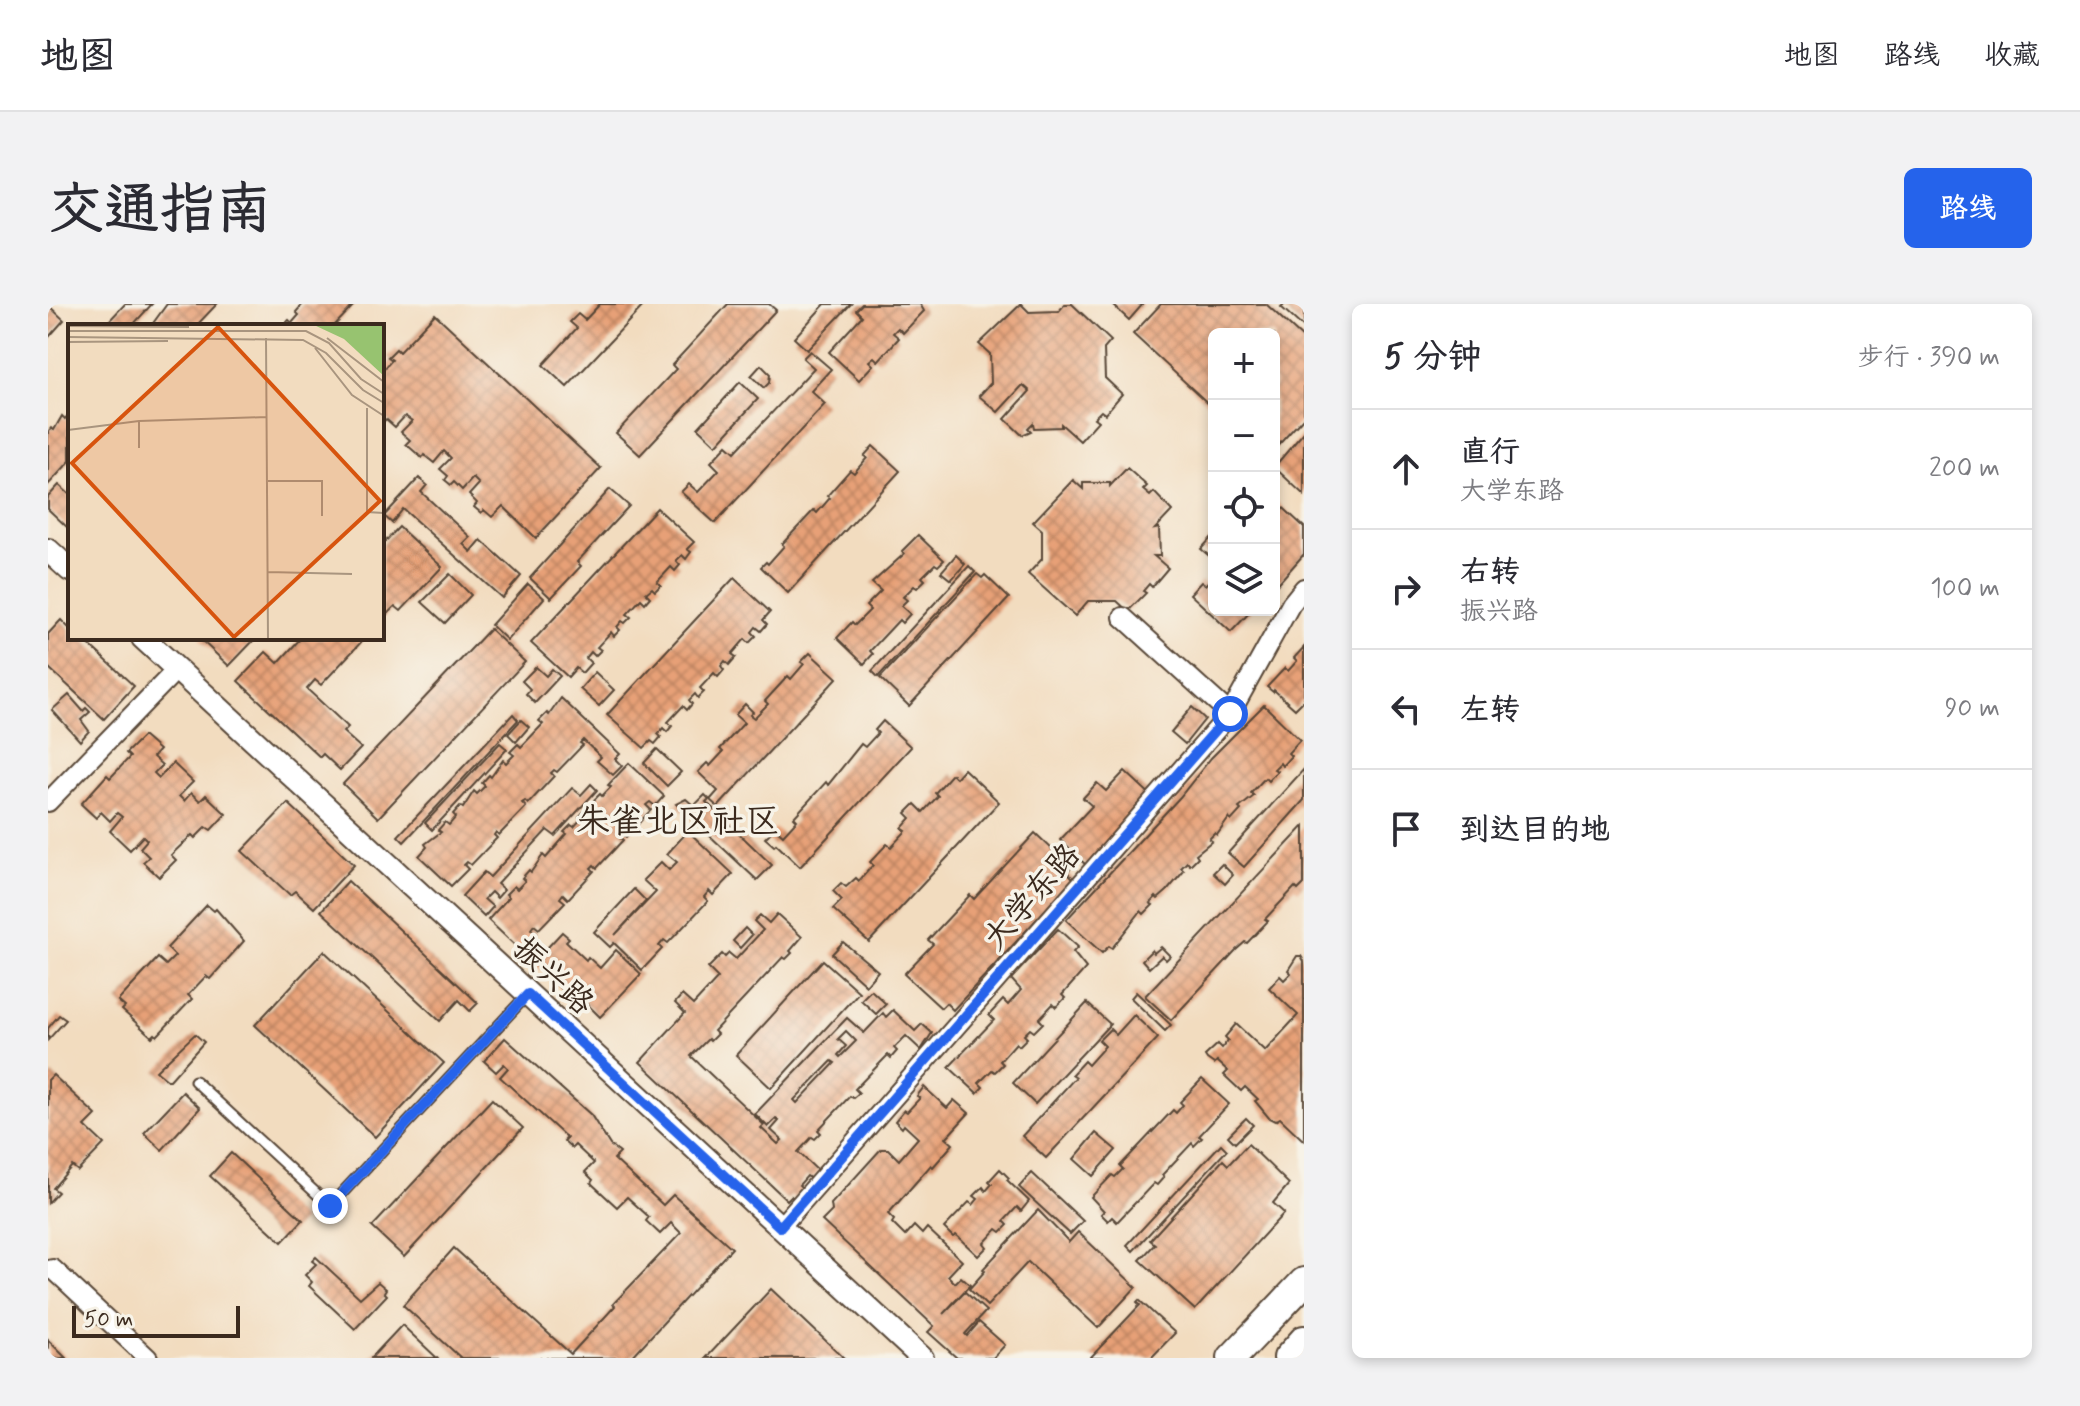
<!DOCTYPE html>
<html lang="zh">
<head>
<meta charset="utf-8">
<style>
	body { margin:0; font-family:Mynerve,"LXGW WenKai TC",sans-serif; background:#f2f2f3; color:#2b2b33 }
	.controls { position:absolute; right:24px; top:24px; display:grid; overflow:hidden; border-radius:12px; box-shadow:0 4px 12px #0003 }
	.controls button { width:72px; height:72px; display:grid; place-items:center; padding:0; border:0; border-bottom:2px solid #e1e1e2; background:#fff; color:#2b2b33; font:40px sans-serif }
	.scale { position:absolute; left:24px; bottom:20px; width:168px; box-sizing:border-box; padding-left:8px; border:4px solid #3b2a1e; border-top:0; font-size:22px; line-height:28px; white-space:nowrap; color:#3b2a1e; -webkit-text-stroke:6px #f7f3e8; paint-order:stroke }
	.stop { position:absolute; width:24px; height:24px; margin:-18px; border:6px solid #2563eb; border-radius:50%; background:#fff }
	.stop.end { background:#2563eb; border-color:#fff; box-shadow:0 2px 8px #0008 }
	.list { margin:0; padding:0; list-style:none }
	h2 { display:flex; justify-content:space-between; align-items:center; height:104px; margin:0; padding:0 32px; font-size:34px }
	h2 small { font-size:26px; font-weight:400; color:#7c7c81 }
	.list li { display:grid; grid-template-columns:52px 1fr auto; gap:24px; align-items:center; box-sizing:border-box; height:120px; padding:0 32px; border-top:2px solid #e1e1e2 }
	.list b { display:block; font-size:30px; white-space:nowrap }
	.list p { margin:0; font-size:26px; white-space:nowrap; color:#7c7c81 }
	.list em { font-size:26px; font-style:normal; color:#7c7c81 }
	.icon { flex:none; width:44px; height:44px; fill:none; stroke:currentColor; stroke-width:2; stroke-linecap:round; stroke-linejoin:round }
	.map { position:relative; flex:none; width:1256px; height:1054px; overflow:hidden; border-radius:12px }
	header { display:flex; align-items:center; gap:48px; box-sizing:border-box; height:112px; padding:0 40px; background:#fff; border-bottom:2px solid #e1e1e2 }
	header strong { font-size:38px }
	nav { display:flex; gap:44px; margin-inline-start:auto; font-size:28px }
	.intro { display:flex; align-items:center; justify-content:space-between; box-sizing:border-box; height:192px; padding:0 48px }
	h1 { margin:0; font-size:56px }
	.button { padding:20px 36px; border-radius:12px; background:#2563eb; color:#fff; font-size:28px; font-weight:700 }
	main { display:flex; gap:48px; padding:0 48px }
	aside { flex:1; background:#fff; border-radius:12px; box-shadow:0 4px 12px #0003 }
	.map>svg:first-child { display:block }
	.building { fill:url(#building-cross-hatch); fill-rule:evenodd }
	.lines { fill:none; stroke-linecap:round; stroke-linejoin:round }
	.service-casing { stroke:#564536; stroke-width:13 }
	.minor-casing { stroke:#564536; stroke-width:22 }
	.tertiary-casing { stroke:#564536; stroke-width:26 }
	.primary-casing { stroke:#564536; stroke-width:32 }
	.service { stroke:#fff; stroke-width:9 }
	.minor { stroke:#fff; stroke-width:18 }
	.tertiary { stroke:#fff; stroke-width:22 }
	.primary { stroke:#fff; stroke-width:28 }
	.route { stroke:#2563eb; stroke-width:10 }
	.labels { text-anchor:middle; stroke-width:7; stroke-linejoin:round; paint-order:stroke }
	.street-label { font-size:32px; fill:#3b2a1e; stroke:#f7f3e8 }
	.neighbourhood-label { font-size:34px; fill:#3b2a1e; stroke:#f7f3e8 }
	.inset-road { fill:none; stroke:#a9957f; stroke-width:2 }
	.view { fill:#d7540e; fill-opacity:0.15; stroke:#d7540e; stroke-width:4 }
	.inset-edge { fill:none; stroke:#3b2a1e; stroke-width:4 }
</style>
</head>
<body>
<header>
<strong>地图</strong>
<nav><a>地图</a><a>路线</a><a>收藏</a></nav>
</header>
<div class="intro"><h1>交通指南</h1><a class="button">路线</a></div>
<main>
<div class="map">
<svg width="1256" height="1054" viewBox="0 0 1256 1054">
	<defs>
		<pattern id="building-cross-hatch" width="8" height="8" patternUnits="userSpaceOnUse" patternTransform="scale(2)"><rect width="8" height="8" fill="#e7a077"/><path d="M0 0l8 8M0 8l8-8" fill="none" stroke="#bc8361"/></pattern>
	</defs>
	<rect width="100%" height="100%" fill="#f7f3e8"/>
	<filter id="ink" filterUnits="userSpaceOnUse"><feTurbulence type="fractalNoise" baseFrequency=".0125" numOctaves="2"/><feDisplacementMap in="SourceGraphic" scale="16" xChannelSelector="R" yChannelSelector="G"/><feConvolveMatrix kernelMatrix="1 2 1 2 8 2 1 2 1" color-interpolation-filters="sRGB"/></filter>
	<filter id="wash" filterUnits="userSpaceOnUse"><feTurbulence type="fractalNoise" baseFrequency=".006" numOctaves="4" result="noise"/><feDisplacementMap in="SourceGraphic" scale="32" xChannelSelector="R" yChannelSelector="G"/><feGaussianBlur stdDeviation="1.8" result="paint"/><feColorMatrix in="noise" values="0 0 0 0 0 0 0 0 0 0 0 0 0 0 0 0 0 1.4 0 .05"/><feComposite in="paint" operator="in"/></filter>
	<g filter="url(#wash)">
		<rect width="100%" height="100%" fill="#f2dcbf"/>
		<g id="blocks">
			<!-- building -->
			<g class="building">
				<path d="M77 0H104L84 22H62L59 19Z"/>
				<path d="M119 0H169L148 22H103Z"/>
				<path d="M255 0H307L286 22H235L241 16 244 19 251 11 248 8Z"/>
				<path d="M552 0H597L519 83 495 61 529 24 522 18 530 10 537 16Z"/>
				<path d="M680 0H721L728 6 592 151 568 129 628 65 624 61Z"/>
				<path d="M777 0H803L759 46 746 34Z"/>
				<path d="M814 0H872L876 7 855 29 850 24 845 29 851 34 830 57 826 53 821 57 825 61 811 76 781 48 814 12 808 6Z"/>
				<path d="M973 0 981 8 1011 7 1017 0H1024L1063 37 1056 45 1057 74 1074 90 1057 110 1053 107 1046 114 1050 117 1032 137 1013 120V123L986 124 985 119 980 124 983 127 974 131 957 115 982 87 975 81 950 108 931 92 943 79 942 50 931 40Z"/>
				<path d="M1064 0H1095L1081 16Z"/>
				<path d="M1113 0H1218L1256 35V113L1226 146V30H1166V105L1085 30Z"/>
				<path d="M1236 0H1256V24L1233 3Z"/>
				<path d="M0 1 16 16 0 34Z"/>
				<path d="M387 10 553 164 488 234 455 202 444 213 436 206 433 209 426 203 429 199 421 191 431 180 425 174 414 186 406 178 403 181 397 176 400 172 392 165 403 154 396 147 386 159 376 151 374 154 358 140 362 136 353 128 364 117 357 112 347 123 338 115 334 119V63L336 65 344 56 340 53 348 45 351 48Z"/>
				<path d="M762 47 783 65 763 87 777 100 667 219 633 188 641 180 650 188 671 166 663 158 679 141 687 148 766 64 755 54Z"/>
				<path d="M713 61 722 70 721 79 716 84 703 72Z"/>
				<path d="M692 78 710 95 668 141 650 124Z"/>
				<path d="M22 109V157L0 181V128L3 124 6 126 14 112 17 115Z"/>
				<path d="M1256 128V191L1226 163Z"/>
				<path d="M825 142 852 167 740 289 713 263 718 258 720 260 736 242 734 240 766 206 769 209 782 194 779 192 802 166 806 169 819 154 816 152Z"/>
				<path d="M1079 164 1099 182 1095 186 1102 192 1106 188 1124 207 1107 225 1111 224 1112 252H1106L1120 264 1104 283 1101 280 1095 287 1098 289 1080 307 1069 297H1040L1027 312 980 270 994 255V226L985 218 1025 176 1035 185V179H1062V182Z"/>
				<path d="M371 174 379 181 373 188 422 233 415 240 423 248 433 236 473 272 454 294 355 205 344 219 336 212Z"/>
				<path d="M11 181 22 191V226L0 205V193Z"/>
				<path d="M562 185 581 202 529 258 533 262 503 294 482 274Z"/>
				<path d="M1226 195 1256 223V250L1226 284Z"/>
				<path d="M609 204 646 238 639 245 643 248 638 255 634 251 628 257 632 261 627 267 623 263 609 278 613 281 607 287 604 284 598 289 602 293 597 299 593 295 579 310 583 313 577 319 574 317 569 323 572 326 566 332 563 328 549 343 553 346 547 352 543 348 538 354 543 359 534 369 528 364 520 373 483 339Z"/>
				<path d="M351 223 394 263 353 307 347 302 334 315V241Z"/>
				<path d="M870 231 896 256 890 262 887 260 874 273 877 276 869 284 866 282 855 293 859 296 853 302 862 310 854 319 851 316 822 347 825 350 816 360 789 334 804 318 807 321 822 306 818 302 833 287 824 279 856 250 854 247Z"/>
				<path d="M1166 231V256L1153 245Z"/>
				<path d="M908 251 917 260 903 276 893 268Z"/>
				<path d="M921 262 927 268 830 373 824 367Z"/>
				<path d="M402 270 423 291 397 319 374 298Z"/>
				<path d="M929 270 934 274 937 271 961 294 861 402 832 374Z"/>
				<path d="M1166 272V306H1204L1183 328 1142 290 1153 278 1157 281Z"/>
				<path d="M686 274 722 308 715 316 719 320 713 327 708 323 704 328 708 332 701 339 697 335 684 350 688 353 681 361 677 357 673 362 676 366 670 373 666 369 652 384 656 388 650 394 647 390 641 396 644 400 639 406 635 402 620 418 624 422 619 428 615 424 610 430 613 433 607 440 603 437 596 444 559 411Z"/>
				<path d="M480 280 496 294 459 336 443 321Z"/>
				<path d="M13 316 22 325V334H34L86 382 56 415 0 363V330Z"/>
				<path d="M442 325 477 358 330 514 295 480Z"/>
				<path d="M151 334H208L181 362Z"/>
				<path d="M253 334H317L273 381 267 376 259 385 300 423 295 428 313 444 292 466 275 450 272 453 190 377 218 348 230 359Z"/>
				<path d="M1256 343V396L1247 405 1226 386 1225 388 1219 383 1237 364 1240 367 1249 357 1246 354Z"/>
				<path d="M762 349 789 374 670 503 662 496 670 487 650 468 659 459 662 462 675 448 672 445 696 419 687 411 697 400 705 408 702 411 706 414 720 400 717 397 740 372 743 375 756 360 753 358Z"/>
				<path d="M488 363 498 372 504 365 512 372 487 399 478 390 482 385 474 377Z"/>
				<path d="M547 368 566 386 551 402 532 385Z"/>
				<path d="M21 391 35 407 38 404 42 408 33 416 41 427 32 437 4 406Z"/>
				<path d="M513 394 572 450 567 455 574 462 565 471 549 457 553 453 535 436 532 439 535 441 509 468 506 466 503 469 506 472 480 500 477 497 474 499 478 503 451 531 448 528 446 531 449 534 423 561 419 558 416 561 420 565 403 582 371 552 379 543 377 540 393 528 390 526 397 518 401 521 408 513 405 510 412 502 415 504 426 487 429 490 437 482 434 479 441 471 443 473 455 456 458 459 466 451 462 448 470 440 473 443 495 420 491 417 499 409 501 411Z"/>
				<path d="M1216 401 1252 436 1240 449 1243 452 1234 462 1232 459 1226 465 1229 467 1220 477 1217 474 1203 489 1206 492 1191 504 1193 506 1183 517 1181 514 1169 531 1167 529 1161 535 1164 537 1148 550 1150 553 1142 561 1139 558 1133 564 1136 567 1119 587 1110 595 1108 593 1102 599 1105 601 1096 610 1093 607 1064 644 1061 642 1054 649 1018 616 1132 493 1163 454Z"/>
				<path d="M1144 403 1157 415 1137 440 1123 428Z"/>
				<path d="M465 410 470 416 356 538 350 532Z"/>
				<path d="M473 416 481 423 468 438 460 430Z"/>
				<path d="M835 417 863 443 752 563 728 540 726 542 717 534 727 524 735 531 749 516 746 513 778 478 780 481 813 440 817 443 830 429 827 426Z"/>
				<path d="M95 432 111 446 105 453 114 461 106 469 111 474 125 459 145 478 131 492 136 497 143 489 152 497 158 491 178 510 163 526 158 523 147 534 144 531 123 551 128 556 111 573 95 558 101 553 92 544 99 536 95 532 82 546 62 527 74 513 69 509 62 517 53 508 48 514 33 500 59 471 62 474 82 453 78 449Z"/>
				<path d="M452 439 459 445 384 526 377 519Z"/>
				<path d="M609 445 633 468 619 482 596 459Z"/>
				<path d="M581 459 616 492 607 502 602 498 598 501 603 506 578 533 573 529 570 532 575 536 549 564 546 561 543 564 546 567 520 595 515 590 512 594 517 598 491 625 486 621 483 625 488 629 472 646 440 616 461 593 458 590 466 582 469 585 477 577 474 574 481 566 483 568 495 551 498 554 519 530 516 528 523 521 526 523 533 515 531 513 539 504 541 506 547 499 545 497 552 490 554 492 563 483 560 481Z"/>
				<path d="M916 465 951 498 821 638 785 605 794 596 785 587 793 579 798 583 808 574 811 577 825 561 822 558 839 540 843 543 858 527 854 524 863 514 858 509 867 500 875 508 890 492 887 489 904 470 908 474Z"/>
				<path d="M1256 465V496L1196 563 1180 549Z"/>
				<path d="M1077 467 1107 495 1041 564 1012 536 1044 502 1035 494 1049 479 1058 487Z"/>
				<path d="M543 480 549 486 507 532 499 526 449 580 456 586 449 594 443 588 436 595 445 603 436 613 414 592 436 568 442 573 524 484 533 491Z"/>
				<path d="M657 491 661 495 658 498 724 561 709 576 628 500 638 495 646 502Z"/>
				<path d="M240 499 306 561 266 604 247 587 242 591 194 547Z"/>
				<path d="M1256 522V580L1250 586 1247 583 1217 615 1220 617 1199 639 1197 638 1188 646 1123 716 1097 692Z"/>
				<path d="M640 527 685 570 665 591 661 587 656 593 660 597 620 639 616 636 611 642 614 645 594 666 566 639 562 643 546 628 586 585 598 597 567 631 608 588 595 576 613 558 621 566 629 558 619 550Z"/>
				<path d="M987 529 1023 563 1019 568 1026 575 905 706 898 699 893 704 856 670 885 640 880 636 922 591 926 595Z"/>
				<path d="M1174 560 1185 571 1177 580 1165 569Z"/>
				<path d="M300 577 430 699 422 707 411 696 392 717 273 607Z"/>
				<path d="M159 601 166 607 168 605 196 637 162 675 158 672 140 691 144 695 109 732 107 730 104 733 74 706 77 703 70 697 110 654 118 661 127 652 119 644Z"/>
				<path d="M729 610 754 633 742 647 744 649 738 655 735 653 666 727 669 730 662 737 660 735 643 752 716 821 713 824 730 840 734 836 723 826 731 817 728 815 720 823 707 810 799 714 816 729 835 709 838 713 845 706 867 727 874 720 884 729 873 746 858 732 846 744 849 747 843 754 840 751 807 785 811 789 805 794 802 792 770 826 773 829 767 835 764 833 750 848 771 868 763 875 759 872 751 881 755 885 746 895 743 892 739 896 592 758 637 709 627 699 634 691 645 701 670 674 660 664 674 650 677 653 681 649 688 655 715 626 706 617 712 611 721 619ZM798 727 808 737 792 753 790 751 798 742 790 735ZM784 757 787 759 749 799 746 796Z"/>
				<path d="M697 624 704 631 692 644 685 637Z"/>
				<path d="M1010 625 1030 643 1025 648 1038 664 1014 691 1017 694 1008 703 1005 700 991 715 995 719 986 728 982 725 976 731 979 734 971 742 968 739 952 757 955 760 947 768 944 766 931 779 935 783 929 789 901 763 946 716 941 711 955 696 960 701 973 686 963 675Z"/>
				<path d="M514 628 521 634 518 637 538 656 540 653 552 664 568 646 593 670 552 713 536 697 538 695 531 688 526 692 519 685 516 688 501 673 504 671 496 663 493 666 485 659Z"/>
				<path d="M795 638 830 667 818 681 784 650Z"/>
				<path d="M1113 643 1122 652 1118 656 1114 652 1101 664 1094 656 1104 646 1106 649Z"/>
				<path d="M276 647 396 759 327 833 207 721Z"/>
				<path d="M1249 652H1253L1256 657V837L1232 814 1227 817 1221 814 1207 797 1210 795 1197 783 1193 787 1176 771 1180 767 1169 757 1166 760 1159 755 1157 752 1170 740 1174 744 1180 736 1177 733 1188 720 1217 747 1250 711 1221 684 1232 672 1236 676 1243 669 1240 666Z"/>
				<path d="M775 656 811 688 723 784 688 751Z"/>
				<path d="M823 686 838 700 828 710 813 696Z"/>
				<path d="M1088 688 1123 721 1117 727 1083 694Z"/>
				<path d="M1039 699 1062 720 987 800 965 779Z"/>
				<path d="M11 711 18 716 0 736V724Z"/>
				<path d="M1086 711 1110 734 998 854 974 832 1028 773 1024 770 1036 757 1040 761 1057 742 1051 736 1062 725 1068 731Z"/>
				<path d="M147 730 156 738 122 776H119L108 767Z"/>
				<path d="M457 734 543 811 562 841 572 849 566 855 615 901 625 891 684 944 583 1054H413L355 1001 406 944 523 1050 567 1002 565 1000 633 929 623 919 612 930 598 917 601 913 579 893 569 903 543 879 545 876 537 868 546 859 527 841 524 844 516 837 519 834 452 773 460 764 456 760 448 768 436 757Z"/>
				<path d="M5 771 48 811 37 822 56 840 30 867 24 862 5 884 10 888 0 899V776Z"/>
				<path d="M1154 775 1181 800 1151 832 1154 834 1146 842 1144 839 1114 871 1116 873 1109 881 1106 879 1069 918 1064 913 1060 917 1053 910 1056 907 1043 893 1064 871 1067 873 1075 865 1072 862 1125 806 1128 809 1135 801 1132 798Z"/>
				<path d="M876 783 899 804 906 796 921 809 898 834 905 840 885 863 883 861 840 910 846 916 844 919 857 932 866 922 874 930 879 924 914 957 900 972 907 979 913 973 922 981 895 1010 917 988 938 1007 917 1030 919 1032 931 1018 957 1041 945 1054H909L880 1028 886 1022 774 917 784 907 783 900 833 845H840L851 856 870 834 856 821 854 824 847 817 856 806 859 808 872 794 869 792Z"/>
				<path d="M135 788 152 804 114 846 96 829Z"/>
				<path d="M444 795 475 824 356 953 324 923Z"/>
				<path d="M1198 814 1205 821 1187 839 1180 832Z"/>
				<path d="M1048 829 1068 846 1045 872 1026 855Z"/>
				<path d="M1173 840 1179 846 1085 947 1079 941Z"/>
				<path d="M1200 840 1241 880 1225 899 1236 909 1147 1006 1092 956 1107 940 1102 936 1175 856 1180 861Z"/>
				<path d="M183 849 255 916 234 938 162 872Z"/>
				<path d="M952 865 961 874 959 876 981 897 973 907 969 903 956 917 960 921 953 928 949 925 936 939 939 943 930 952 908 931 905 933 896 924 921 898 925 901 930 895 926 892 935 883 938 887 944 880 941 877Z"/>
				<path d="M984 869 1035 917 1022 930 971 883Z"/>
				<path d="M990 906 1021 938 1030 928 1088 983 1050 1024 980 958 939 1002 921 985 937 967 935 965Z"/>
				<path d="M268 953 312 994 330 978 338 985 336 988 339 991 307 1025 261 982 264 978 257 971 268 960 264 957Z"/>
				<path d="M723 985 796 1054H658Z"/>
				<path d="M1091 996 1127 1029 1103 1054H1042L1092 1001 1089 998Z"/>
				<path d="M354 1021 389 1054H323Z"/>
				<path d="M0 1036 18 1054H0Z"/>
			</g>
		</g>
	</g>
	<g filter="url(#ink)">
		<use href="#blocks" fill-opacity="0" stroke="#564536" stroke-width="2"/>
		<g class="lines">
			<defs>
				<path id="service" d="M147 777 282 902 480 690"/>
				<g id="minor">
					<path d="M1075 313 1182 410"/>
					<path d="M0 498 129 365"/>
					<path d="M732 923 1182 410 1243 300 1256 284"/>
					<path d="M0 966 5 965 100 1054"/>
				</g>
				<g id="tertiary">
					<path d="M0 246 22 266"/>
					<path d="M95 334 874 1054"/>
				</g>
				<g id="primary">
					<path d="M1184 1054 1256 978"/>
					<path d="M1240 1054 1256 1036"/>
				</g>
			</defs>
			<!-- service casing -->
			<use href="#service" class="service-casing"/>
			<!-- minor casing -->
			<use href="#minor" class="minor-casing"/>
			<!-- tertiary casing -->
			<use href="#tertiary" class="tertiary-casing"/>
			<!-- primary casing -->
			<use href="#primary" class="primary-casing"/>
			<!-- service -->
			<use href="#service" class="service"/>
			<!-- minor -->
			<use href="#minor" class="minor"/>
			<!-- tertiary -->
			<use href="#tertiary" class="tertiary"/>
			<!-- primary -->
			<use href="#primary" class="primary"/>
		</g>
	</g>
	<g class="lines" filter="url(#ink)">
		<!-- route -->
		<path class="route" d="M282 902 480 690 732 923 1182 410"/>
	</g>
	<g class="labels">
		<!-- street labels -->
		<g class="street-label">
			<text transform="translate(983 592) rotate(-49)" y="11">大学东路</text>
			<text transform="translate(506 671) rotate(43)" y="11">振兴路</text>
		</g>
		<!-- neighbourhood labels -->
		<g class="neighbourhood-label">
			<text x="630" y="528">朱雀北区社区</text>
		</g>
	</g>
	<!-- overview -->
	<g transform="translate(20 20)">
		<rect width="316" height="316" fill="#f2dcbf"/>
		<path d="M246 1H316V52L276 15Z" fill="#97c370"/>
		<path class="inset-road" d="M0 2 121 3M1 7H238L261 19 293 55 316 70M1 13 235 16 258 29 295 66 316 79M198 14 200 315M259 14 316 58M0 18 100 17M247 24 284 71 316 92M299 84V188L316 189M71 97V124M0 106 71 97 199 93M200 157H254V192M200 248 284 250"/>
		<path class="view" d="M150 3 312 177 166 313 4 139Z"/>
		<rect width="316" height="316" class="inset-edge"/>
	</g>
</svg>
<div class="controls">
<button>+</button>
<button>−</button>
<button><svg class="icon" aria-label="locate" viewBox="0 0 24 24"><circle cx="12" cy="12" r="6"/><path d="M12 2v4M12 18v4M2 12h4M18 12h4"/></svg></button>
<button><svg class="icon" aria-label="layers" viewBox="0 0 24 24"><path d="M12 4l9 5-9 5-9-5zM3 14l9 5 9-5"/></svg></button>
</div>
<div class="scale">50 m</div>
<div class="stop" style="left:1182px;top:410px"></div>
<div class="stop end" style="left:282px;top:902px"></div>
</div>
<aside>
<h2>5 分钟<small>步行 · 390 m</small></h2>
<ul class="list">
<li><svg class="icon" aria-label="ahead" viewBox="0 0 24 24"><path d="M12 20V5M6 11l6-6 6 6"/></svg><div><b>直行</b><p>大学东路</p></div><em>200 m</em></li>
<li><svg class="icon" aria-label="right" viewBox="0 0 24 24"><path d="M7 20v-9h11M14 6l5 5-5 5"/></svg><div><b>右转</b><p>振兴路</p></div><em>100 m</em></li>
<li><svg class="icon" aria-label="left" viewBox="0 0 24 24"><path d="M17 20v-9H6M10 6l-5 5 5 5"/></svg><div><b>左转</b></div><em>90 m</em></li>
<li><svg class="icon" aria-label="arrive" viewBox="0 0 24 24"><path d="M6 21V4h12l-3 4 3 4H6"/></svg><div><b>到达目的地</b></div></li>
</ul>
</aside>
</main>
</body>
</html>
